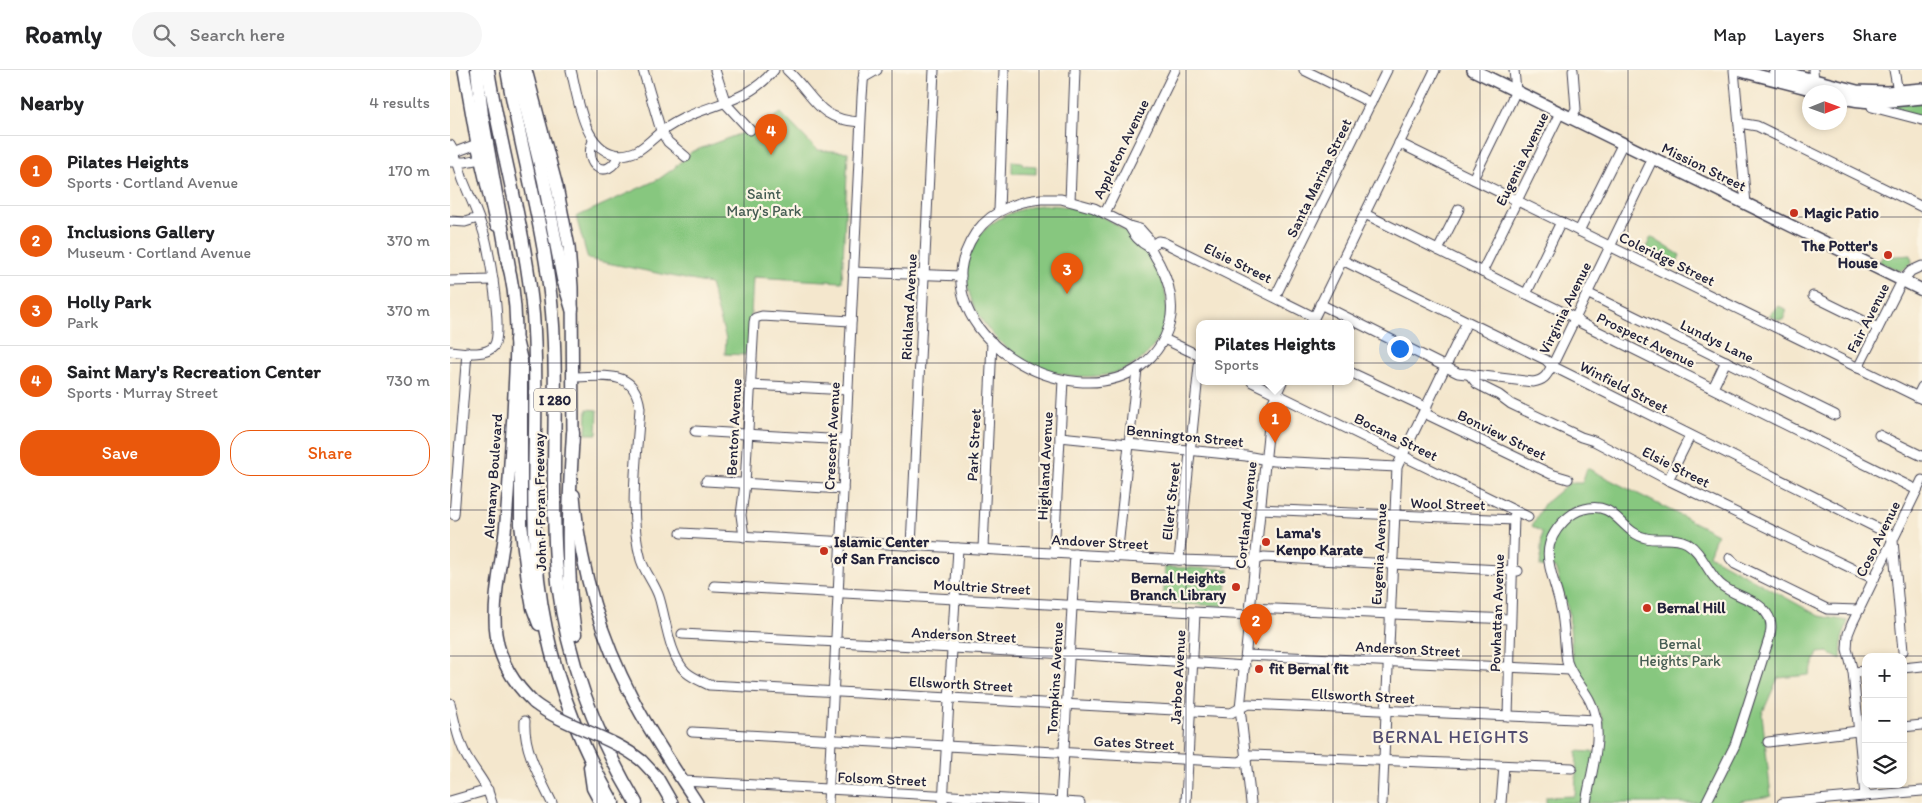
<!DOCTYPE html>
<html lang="en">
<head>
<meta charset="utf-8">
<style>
	body { margin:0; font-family:Itim,sans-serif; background:#f6f6f6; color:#202124 }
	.controls { position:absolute; right:15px; bottom:15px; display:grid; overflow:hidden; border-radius:10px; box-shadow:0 2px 8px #0003 }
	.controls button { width:45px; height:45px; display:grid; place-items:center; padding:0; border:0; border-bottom:1px solid #e0e0e0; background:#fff; color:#202124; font:25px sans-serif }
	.compass { position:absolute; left:1352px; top:15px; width:45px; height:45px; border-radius:50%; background:#fff; box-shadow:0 2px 8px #0003; rotate:89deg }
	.you { position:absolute; left:949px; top:278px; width:18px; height:18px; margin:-12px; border:4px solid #fff; border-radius:50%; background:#1a73e8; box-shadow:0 0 0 8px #1a73e833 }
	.badge { display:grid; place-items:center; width:32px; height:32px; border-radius:50%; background:#ea580c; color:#fff; font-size:16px; font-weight:700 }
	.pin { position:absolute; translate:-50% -41px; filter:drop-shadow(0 1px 2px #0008) }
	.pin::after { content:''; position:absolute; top:26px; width:18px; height:15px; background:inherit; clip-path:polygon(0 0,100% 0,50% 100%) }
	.popup { position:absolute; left:746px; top:250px; width:158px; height:65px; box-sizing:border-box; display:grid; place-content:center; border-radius:10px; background:#fff; filter:drop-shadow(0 1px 4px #0005); font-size:16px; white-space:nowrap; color:#757577 }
	.popup b { font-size:19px; color:#202124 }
	.popup::after { content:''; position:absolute; left:50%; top:100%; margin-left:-10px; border:10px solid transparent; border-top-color:#fff }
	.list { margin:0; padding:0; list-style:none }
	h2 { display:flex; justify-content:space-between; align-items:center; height:65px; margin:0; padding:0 20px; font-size:21px }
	h2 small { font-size:16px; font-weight:400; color:#757577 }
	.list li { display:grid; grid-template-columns:32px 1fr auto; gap:15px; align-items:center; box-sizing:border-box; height:70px; padding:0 20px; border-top:1px solid #e0e0e0 }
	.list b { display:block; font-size:19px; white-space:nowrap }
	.list p { margin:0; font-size:16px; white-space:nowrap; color:#757577 }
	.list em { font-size:16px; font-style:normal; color:#757577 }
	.actions { display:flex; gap:10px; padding:15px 20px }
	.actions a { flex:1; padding:11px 0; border:1px solid #ea580c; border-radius:20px; text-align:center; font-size:18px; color:#ea580c }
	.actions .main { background:#ea580c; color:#fff }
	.icon { flex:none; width:28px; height:28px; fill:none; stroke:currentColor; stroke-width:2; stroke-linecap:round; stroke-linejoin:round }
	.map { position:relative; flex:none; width:1472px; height:733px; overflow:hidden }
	header { display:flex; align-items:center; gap:30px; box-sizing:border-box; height:70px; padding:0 25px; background:#fff; border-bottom:1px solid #e0e0e0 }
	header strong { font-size:24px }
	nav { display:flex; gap:28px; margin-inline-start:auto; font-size:18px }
	.search { width:350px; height:45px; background:#f6f6f6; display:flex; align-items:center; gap:12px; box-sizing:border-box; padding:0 18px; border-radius:28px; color:#757577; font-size:19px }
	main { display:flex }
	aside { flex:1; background:#fff }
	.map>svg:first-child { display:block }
	.green { fill:#87c77f; stroke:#54745d }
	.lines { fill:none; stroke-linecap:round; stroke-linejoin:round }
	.minor-casing { stroke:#424051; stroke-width:11 }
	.major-casing { stroke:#424051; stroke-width:14 }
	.highway-casing { stroke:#424051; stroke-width:15 }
	.minor { stroke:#fff; stroke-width:9 }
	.major { stroke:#fff; stroke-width:11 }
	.highway { stroke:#fff; stroke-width:12 }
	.major-bridge-casing { stroke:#424051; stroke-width:14; stroke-linecap:butt }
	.major-bridge { stroke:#fff; stroke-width:11 }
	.grid { fill:none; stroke:#22223b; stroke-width:1; stroke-opacity:0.55 }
	.poi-dot { fill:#c8321e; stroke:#fcf5e5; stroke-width:2 }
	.labels { text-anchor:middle; stroke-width:4.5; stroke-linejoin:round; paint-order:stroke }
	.shield { fill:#fcf5e5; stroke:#63616e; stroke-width:1 }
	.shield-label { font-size:14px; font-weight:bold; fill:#22223b }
	.street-label { font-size:15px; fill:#22223b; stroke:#fcf5e5 }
	.park-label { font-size:15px; fill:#455c53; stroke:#fcf5e5 }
	.poi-label { font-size:15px; font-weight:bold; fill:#22223b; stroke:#fcf5e5; text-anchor:start }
	.quarter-label { font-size:18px; letter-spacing:1px; fill:#524d71; stroke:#fcf5e5 }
</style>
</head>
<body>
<header>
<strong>Roamly</strong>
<div class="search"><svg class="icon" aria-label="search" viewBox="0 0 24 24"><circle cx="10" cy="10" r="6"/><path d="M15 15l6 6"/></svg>Search here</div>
<nav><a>Map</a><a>Layers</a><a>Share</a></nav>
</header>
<main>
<aside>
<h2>Nearby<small>4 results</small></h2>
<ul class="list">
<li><span class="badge">1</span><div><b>Pilates Heights</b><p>Sports · Cortland Avenue</p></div><em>170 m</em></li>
<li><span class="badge">2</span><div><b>Inclusions Gallery</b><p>Museum · Cortland Avenue</p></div><em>370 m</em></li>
<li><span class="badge">3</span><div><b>Holly Park</b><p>Park</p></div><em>370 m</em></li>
<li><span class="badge">4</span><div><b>Saint Mary's Recreation Center</b><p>Sports · Murray Street</p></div><em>730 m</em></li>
</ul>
<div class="actions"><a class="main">Save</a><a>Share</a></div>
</aside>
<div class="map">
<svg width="1472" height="733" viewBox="0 0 1472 733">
	<rect width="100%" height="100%" fill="#fcf5e5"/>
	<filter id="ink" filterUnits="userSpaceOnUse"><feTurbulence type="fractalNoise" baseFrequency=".02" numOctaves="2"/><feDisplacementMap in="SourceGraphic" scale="10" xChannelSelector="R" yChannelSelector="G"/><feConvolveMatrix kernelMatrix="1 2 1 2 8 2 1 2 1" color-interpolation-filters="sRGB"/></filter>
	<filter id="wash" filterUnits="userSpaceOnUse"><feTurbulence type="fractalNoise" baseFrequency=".0096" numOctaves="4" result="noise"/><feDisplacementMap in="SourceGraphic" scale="20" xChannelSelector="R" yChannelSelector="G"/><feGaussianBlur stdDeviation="1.12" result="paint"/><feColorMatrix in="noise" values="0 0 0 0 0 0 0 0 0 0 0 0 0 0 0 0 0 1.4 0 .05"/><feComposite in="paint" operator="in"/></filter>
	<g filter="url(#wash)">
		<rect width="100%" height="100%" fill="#f4e7cd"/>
		<!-- green -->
		<g class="green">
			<path d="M1472 32V48L1422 35Z"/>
			<path d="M331 43 367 80 398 82 392 212 303 207 299 283 295 285 275 284 276 269 260 214 138 189 126 147 209 109 223 99 241 82 308 57Z"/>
			<path d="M562 91 572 92 573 95 586 96V104L562 103Z"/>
			<path d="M591 135C608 135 626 137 643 143 687 159 729 209 713 258 707 276 693 291 676 299 657 307 636 308 616 305 515 287 466 155 591 135Z"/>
			<path d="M1201 167 1230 185 1225 197 1194 182Z"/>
			<path d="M1461 185 1462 193 1451 201 1429 192 1432 187Z"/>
			<path d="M1329 236 1337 240 1333 250H1328L1319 245Z"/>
			<path d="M137 339 148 340 147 364H136Z"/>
			<path d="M1137 398 1267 464 1259 485 1369 546 1398 551 1392 569 1391 589 1378 582 1368 583 1359 605 1328 608 1312 644 1321 726 1290 731V733H1096V727L1125 726 1127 681 1152 683 1153 649 1123 598 1119 542 1105 498 1090 497 1092 462 1082 456 1094 434 1119 413H1132Z"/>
			<path d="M715 497 779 499 774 536 713 533Z"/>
		</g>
	</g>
	<g filter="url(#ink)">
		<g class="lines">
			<defs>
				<g id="minor">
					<path d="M121 0C128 27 133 77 164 84 172 86 180 84 187 81 194 77 199 72 205 67 213 59 224 53 234 48 268 32 299 31 324 0"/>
					<path d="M193 0 211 61 218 72 236 87"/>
					<path d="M265 0 276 34 300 60"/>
					<path d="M337 0C365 26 367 50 410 52"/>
					<path d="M854 0 921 33"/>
					<path d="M1284 0 1296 134"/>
					<path d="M1363 0 1364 11"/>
					<path d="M1444 0 1449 27"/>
					<path d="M413 8 427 0"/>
					<path d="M1422 37 1472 50"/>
					<path d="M1121 48 1126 39 1123 0"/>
					<path d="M1289 53 1307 56 1472 137"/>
					<path d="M143 71C132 96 158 112 169 85"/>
					<path d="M949 73 1472 329"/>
					<path d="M0 75C7 86 9 98 13 110 21 130 31 150 36 171 40 188 53 263 44 276 35 287 12 282 0 281"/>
					<path d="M0 84 27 74"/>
					<path d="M0 92H15L30 89"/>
					<path d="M1023 109 1066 21 1064 0"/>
					<path d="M591 129H611L644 138 679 156 690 159 698 168C699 179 705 185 710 195 718 210 723 228 721 246 718 266 707 284 691 296 618 349 473 261 520 172 534 145 561 132 591 129Z"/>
					<path d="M620 131 625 0"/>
					<path d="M549 141 554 0"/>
					<path d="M655 143 725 0"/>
					<path d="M915 144 1125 248 1131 253 1467 420"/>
					<path d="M0 151 15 152 28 148"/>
					<path d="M679 156C684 165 689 172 699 177"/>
					<path d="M1129 161 1173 73"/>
					<path d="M699 177 708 171 713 172 864 247"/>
					<path d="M988 180 1009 139"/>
					<path d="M892 190 1096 290 1102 296 1439 464 1443 471 1453 581"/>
					<path d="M403 202 511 206"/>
					<path d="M1032 202 1110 43"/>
					<path d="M0 211 43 210"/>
					<path d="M1137 223 1385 345"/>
					<path d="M1076 224 1111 152"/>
					<path d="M1363 226 1428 258"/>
					<path d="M825 227 937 0"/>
					<path d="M870 234 1008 303 1083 312C1096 310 1097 304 1103 294L1203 88"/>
					<path d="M861 254 985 0"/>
					<path d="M714 269 750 286"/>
					<path d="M1408 298 1452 211 1461 201 1472 196"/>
					<path d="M900 302 977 338"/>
					<path d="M1019 304 1027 314 1049 325 1061 334 1131 367 1144 371 1218 410 1424 509"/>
					<path d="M122 307C153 307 185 298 190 338 187 385 178 444 191 490 195 503 205 514 209 527 216 549 219 586 236 602 243 608 251 611 259 615L781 643 798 634 1147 650"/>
					<path d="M802 312 1078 447"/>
					<path d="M300 315 398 320"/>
					<path d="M1263 318 1276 291"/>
					<path d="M1467 327 1472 317"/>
					<path d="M974 343 1101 404 1118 409"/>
					<path d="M245 361 395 370"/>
					<path d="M1429 365 1472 386"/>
					<path d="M610 367 796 386 823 391 947 397"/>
					<path d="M1218 410 1240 366"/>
					<path d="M256 411 393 419"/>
					<path d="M810 439 1064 450"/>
					<path d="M4 445 17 282"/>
					<path d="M231 463 729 490 797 492 814 487 1068 501"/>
					<path d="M294 467 291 445 295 414 304 252 305 248 312 246 401 251"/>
					<path d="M461 476 484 0"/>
					<path d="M533 479 542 272"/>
					<path d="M604 483 613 310"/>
					<path d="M667 487 687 299"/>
					<path d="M1280 488 1285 494 1377 539 1409 540"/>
					<path d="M729 490 750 286"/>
					<path d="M264 516 799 545"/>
					<path d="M800 538 1060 549"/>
					<path d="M232 564 620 584 795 596"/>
					<path d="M796 585 1120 600"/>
					<path d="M1453 598 1472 596"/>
					<path d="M1403 602 1416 601"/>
					<path d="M0 633C5 652 8 672 18 689 28 706 36 712 42 733"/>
					<path d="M1058 646 1064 446"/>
					<path d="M75 651C73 679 90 708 102 733"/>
					<path d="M1453 657 1472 655"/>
					<path d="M242 662 767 691 790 692 801 685 1122 698"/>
					<path d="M1318 672 1416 660"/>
					<path d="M233 711 630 733"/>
					<path d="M1415 726 1403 602 1397 579 1398 564 1402 554 1472 410"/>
					<path d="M0 731 38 720"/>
					<path d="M378 733 412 27 414 0"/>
					<path d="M493 733 508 478"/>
					<path d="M611 733 625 484"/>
					<path d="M736 733 745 543"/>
					<path d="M801 733 790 638 821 336 832 312"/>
					<path d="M932 733 947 397 1017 252"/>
					<path d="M1051 733 1054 696"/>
					<path d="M1136 733C1141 701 1156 662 1140 631 1133 617 1122 607 1117 592 1114 574 1115 556 1111 539 1105 505 1084 481 1114 451 1120 445 1126 441 1134 439 1166 430 1170 462 1196 468 1209 471 1225 466 1237 473 1252 482 1257 502 1270 514 1284 527 1307 528 1317 544 1323 552 1321 561 1319 569L1285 675 1256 733"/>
					<path d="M1332 733 1472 721"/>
				</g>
				<g id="major">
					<path d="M14 0 27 74 46 155"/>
					<path d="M76 0 107 117 119 177 122 217 123 372"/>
					<path d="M1023 0 1472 220"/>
					<path d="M1287 0 1372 22"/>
					<path d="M1325 0 1407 21 1437 22 1472 19"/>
					<path d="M1390 27C1416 35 1445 31 1472 28"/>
					<path d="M57 190C71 239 65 294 63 345 60 384 59 423 55 462 51 493 42 534 46 564 50 592 64 614 84 633"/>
					<path d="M124 425C130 497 150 566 183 629 201 665 225 699 247 733"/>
					<path d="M192 691 207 707 222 733"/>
				</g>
				<g id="highway">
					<path d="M27 0 32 45 59 197"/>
					<path d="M38 0C51 82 76 162 83 245 90 333 79 422 88 509 97 589 124 664 163 733"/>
					<path d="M57 0C71 81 95 160 102 242 109 324 100 408 106 491 112 578 142 659 186 733"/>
					<path d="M67 0 94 111 113 209 122 239"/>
					<path d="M66 270 71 291V454L78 510 83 538 89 554"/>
					<path d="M123 363C119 429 115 498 125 564"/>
					<path d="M140 697 143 718 151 733"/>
				</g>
			</defs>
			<!-- minor casing -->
			<use href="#minor" class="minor-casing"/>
			<!-- major casing -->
			<use href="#major" class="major-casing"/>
			<!-- highway casing -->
			<use href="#highway" class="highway-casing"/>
			<!-- minor -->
			<use href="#minor" class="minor"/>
			<!-- major -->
			<use href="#major" class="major"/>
			<!-- highway -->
			<use href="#highway" class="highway"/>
			<defs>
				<path id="major-bridge" d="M84 633C117 658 160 665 192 691"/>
			</defs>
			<!-- major-bridge casing -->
			<use href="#major-bridge" class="major-bridge-casing"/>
			<!-- major-bridge -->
			<use href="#major-bridge" class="major-bridge"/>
		</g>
	</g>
	<!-- grid -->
	<path class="grid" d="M147 0V733M294 0V733M442 0V733M589 0V733M736 0V733M883 0V733M1030 0V733M1178 0V733M1325 0V733M0 147H1472M0 293H1472M0 440H1472M0 586H1472"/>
	<!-- markers -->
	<g class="poi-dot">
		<circle cx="1344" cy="143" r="5"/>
		<circle cx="1438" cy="185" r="5"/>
		<circle cx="816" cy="472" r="5"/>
		<circle cx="374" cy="481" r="5"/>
		<circle cx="786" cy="517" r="5"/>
		<circle cx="1197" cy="538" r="5"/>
		<circle cx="809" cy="599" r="5"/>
	</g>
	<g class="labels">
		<!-- shield labels -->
		<rect class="shield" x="84" y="318.5" width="42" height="23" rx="4"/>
		<g class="shield-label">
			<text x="105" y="335">I 280</text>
		</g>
		<!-- street labels -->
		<g class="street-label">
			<text transform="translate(671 79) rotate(-64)" y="5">Appleton Avenue</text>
			<text transform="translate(1072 89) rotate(-64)" y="5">Eugenia Avenue</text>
			<text transform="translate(1254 97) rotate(26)" y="5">Mission Street</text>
			<text transform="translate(869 108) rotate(-64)" y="5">Santa Marina Street</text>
			<text transform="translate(1217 189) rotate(26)" y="5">Coleridge Street</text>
			<text transform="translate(788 193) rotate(26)" y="5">Elsie Street</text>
			<text transform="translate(459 237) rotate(-87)" y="5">Richland Avenue</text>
			<text transform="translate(1115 238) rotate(-64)" y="5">Virginia Avenue</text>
			<text transform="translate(1418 248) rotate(-63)" y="5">Fair Avenue</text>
			<text transform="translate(1196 270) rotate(26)" y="5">Prospect Avenue</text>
			<text transform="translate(1267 271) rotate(26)" y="5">Lundys Lane</text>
			<text transform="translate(1174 317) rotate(27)" y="5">Winfield Street</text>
			<text transform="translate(284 357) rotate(-87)" y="5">Benton Avenue</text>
			<text transform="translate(1052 365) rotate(26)" y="5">Bonview Street</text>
			<text transform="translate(382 366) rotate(-87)" y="5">Crescent Avenue</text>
			<text transform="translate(735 366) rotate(6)" y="5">Bennington Street</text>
			<text transform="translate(946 367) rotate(26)" y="5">Bocana Street</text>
			<text transform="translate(524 375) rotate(-87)" y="5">Park Street</text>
			<text transform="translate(595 396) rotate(-87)" y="5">Highland Avenue</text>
			<text transform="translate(1226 397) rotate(27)" y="5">Elsie Street</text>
			<text transform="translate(43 406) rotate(-86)" y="5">Alemany Boulevard</text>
			<text transform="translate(721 431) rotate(-84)" y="5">Ellert Street</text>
			<text transform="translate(90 432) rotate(-91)" y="5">John F Foran Freeway</text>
			<text transform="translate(998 434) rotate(2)" y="5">Wool Street</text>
			<text transform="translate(796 445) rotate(-84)" y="5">Cortland Avenue</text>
			<text transform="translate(1428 469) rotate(-64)" y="5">Coso Avenue</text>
			<text transform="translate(650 472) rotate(3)" y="5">Andover Street</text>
			<text transform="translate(929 484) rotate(-87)" y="5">Eugenia Avenue</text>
			<text transform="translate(532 517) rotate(3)" y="5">Moultrie Street</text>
			<text transform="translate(1047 543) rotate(-88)" y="5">Powhattan Avenue</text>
			<text transform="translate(514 565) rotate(3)" y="5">Anderson Street</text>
			<text transform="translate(958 579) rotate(3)" y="5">Anderson Street</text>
			<text transform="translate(728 607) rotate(-87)" y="5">Jarboe Avenue</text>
			<text transform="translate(605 608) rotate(-87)" y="5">Tompkins Avenue</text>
			<text transform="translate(511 614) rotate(3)" y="5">Ellsworth Street</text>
			<text transform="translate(913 626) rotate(3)" y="5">Ellsworth Street</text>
			<text transform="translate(684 673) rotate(3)" y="5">Gates Street</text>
			<text transform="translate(432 709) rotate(3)" y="5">Folsom Street</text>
		</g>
		<!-- park labels -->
		<g class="park-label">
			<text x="314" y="129">Saint<tspan x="314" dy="17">Mary's Park</tspan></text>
			<text x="1230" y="579">Bernal<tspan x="1230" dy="17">Heights Park</tspan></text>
		</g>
		<!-- poi labels -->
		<g class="poi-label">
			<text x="1354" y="148">Magic Patio</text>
			<text x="1428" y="181" text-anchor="end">The Potter's<tspan x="1428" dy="17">House</tspan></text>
			<text x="826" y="468">Lama's<tspan x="826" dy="17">Kenpo Karate</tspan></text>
			<text x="384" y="477">Islamic Center<tspan x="384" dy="17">of San Francisco</tspan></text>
			<text x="776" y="513" text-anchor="end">Bernal Heights<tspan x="776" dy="17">Branch Library</tspan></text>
			<text x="1207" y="543">Bernal Hill</text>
			<text x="819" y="604">fit Bernal fit</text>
		</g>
		<!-- quarter labels -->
		<g class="quarter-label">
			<text x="1001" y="673">BERNAL HEIGHTS</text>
		</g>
	</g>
</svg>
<div class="controls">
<button>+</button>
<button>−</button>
<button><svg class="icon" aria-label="layers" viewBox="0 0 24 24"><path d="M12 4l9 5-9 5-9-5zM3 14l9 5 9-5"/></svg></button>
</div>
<svg class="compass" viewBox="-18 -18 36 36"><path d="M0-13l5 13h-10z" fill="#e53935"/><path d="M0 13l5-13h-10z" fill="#757577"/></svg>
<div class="you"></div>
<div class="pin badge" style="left:825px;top:373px">1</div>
<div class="popup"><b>Pilates Heights</b>Sports</div>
<div class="pin badge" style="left:806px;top:575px">2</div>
<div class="pin badge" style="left:617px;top:224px">3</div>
<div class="pin badge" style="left:321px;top:85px">4</div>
</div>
</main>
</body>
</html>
